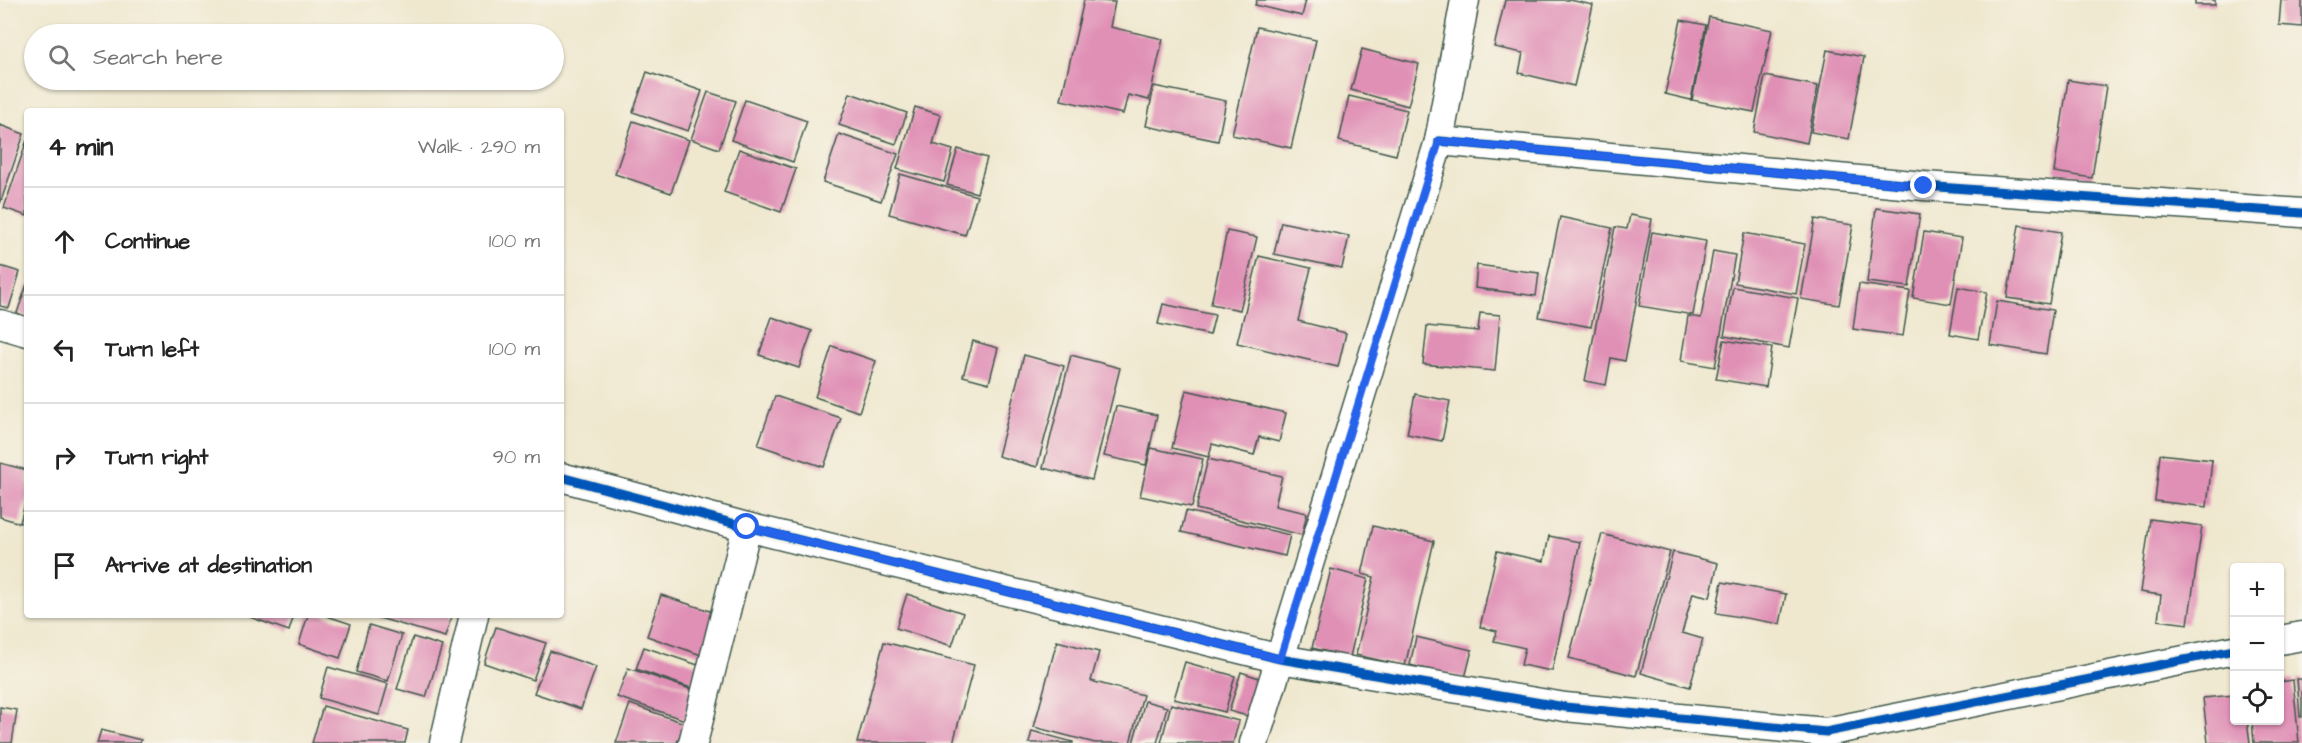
<!DOCTYPE html>
<html lang="en">
<head>
<meta charset="utf-8">
<style>
	body { margin:0; font-family:"Architects Daughter",sans-serif; background:#f6f6f6; color:#222 }
	.controls { position:absolute; right:18px; bottom:18px; display:grid; overflow:hidden; border-radius:6px; box-shadow:0 2px 4px #0004 }
	.controls button { width:54px; height:54px; display:grid; place-items:center; padding:0; border:0; border-bottom:2px solid #e0e0e0; background:#fff; color:#222; font:30px sans-serif }
	.stop { position:absolute; width:18px; height:18px; margin:-14px; border:4px solid #2563eb; border-radius:50%; background:#fff }
	.stop.end { background:#2563eb; border-color:#fff; box-shadow:0 2px 6px #0008 }
	.list { margin:0; padding:0; list-style:none }
	h2 { display:flex; justify-content:space-between; align-items:center; height:78px; margin:0; padding:0 24px; font-size:26px }
	h2 small { font-size:20px; font-weight:400; color:#767676 }
	.list li { display:grid; grid-template-columns:39px 1fr auto; gap:18px; align-items:center; box-sizing:border-box; height:108px; padding:0 24px; border-top:2px solid #e0e0e0 }
	.list b { display:block; font-size:22px; white-space:nowrap }
	.list em { font-size:20px; font-style:normal; color:#767676 }
	.icon { flex:none; width:33px; height:33px; fill:none; stroke:currentColor; stroke-width:2; stroke-linecap:round; stroke-linejoin:round }
	.map { position:relative; flex:none; width:2302px; height:743px; overflow:hidden }
	.search { position:absolute; background:#fff; box-shadow:0 2px 4px #0004; left:24px; top:24px; width:540px; height:66px; display:flex; align-items:center; gap:15px; box-sizing:border-box; padding:0 21px; border-radius:33px; color:#767676; font-size:22px }
	.panel { position:absolute; background:#fff; box-shadow:0 2px 4px #0004; left:24px; top:108px; width:540px; height:510px; border-radius:6px }
	.map>svg:first-child { display:block }
	.building { fill:#e08fb5 }
	.lines { fill:none; stroke-linecap:round; stroke-linejoin:round }
	.street-casing { stroke:#3e574b; stroke-width:31 }
	.street { stroke:#fff; stroke-width:28 }
	.cycleway-casing { stroke:#f7f3e8; stroke-width:13 }
	.cycleway { stroke:#0057b8; stroke-width:9 }
	.route { stroke:#2563eb; stroke-width:8 }
</style>
</head>
<body>
<div class="map">
<svg width="2302" height="743" viewBox="0 0 2302 743">
	<rect width="100%" height="100%" fill="#f7f3e8"/>
	<filter id="ink" filterUnits="userSpaceOnUse"><feTurbulence type="fractalNoise" baseFrequency=".0167" numOctaves="2"/><feDisplacementMap in="SourceGraphic" scale="12" xChannelSelector="R" yChannelSelector="G"/><feConvolveMatrix kernelMatrix="1 2 1 2 8 2 1 2 1" color-interpolation-filters="sRGB"/></filter>
	<filter id="wash" filterUnits="userSpaceOnUse"><feTurbulence type="fractalNoise" baseFrequency=".008" numOctaves="4" result="noise"/><feDisplacementMap in="SourceGraphic" scale="24" xChannelSelector="R" yChannelSelector="G"/><feGaussianBlur stdDeviation="1.35" result="paint"/><feColorMatrix in="noise" values="0 0 0 0 0 0 0 0 0 0 0 0 0 0 0 0 0 1.4 0 .05"/><feComposite in="paint" operator="in"/></filter>
	<g filter="url(#wash)">
		<rect width="100%" height="100%" fill="#efe8cf"/>
		<g id="blocks">
			<!-- building -->
			<g class="building">
				<path d="M1084 0 1115 2 1110 27 1163 39 1149 100 1128 95 1123 114 1061 100Z"/>
				<path d="M1257 0H1306L1302 16 1255 5Z"/>
				<path d="M1505 0H1570L1593 5 1574 86 1519 73 1523 53 1494 47Z"/>
				<rect x="2195" y="0" width="20" height="5"/>
				<path d="M2281 0H2302V27L2279 25Z"/>
				<path d="M1709 17 1772 30 1754 112 1692 100Z"/>
				<path d="M1681 20 1706 25 1691 100 1665 94Z"/>
				<path d="M1257 27 1316 40 1291 148 1232 135Z"/>
				<path d="M1362 49 1419 64 1408 106 1351 90Z"/>
				<path d="M1827 50 1864 57 1849 139 1811 132Z"/>
				<path d="M647 72 702 91 688 131 633 112Z"/>
				<path d="M1765 76 1818 86 1807 143 1754 132Z"/>
				<path d="M2068 80 2106 86 2092 178 2054 172Z"/>
				<path d="M1154 86 1226 101 1218 141 1146 126Z"/>
				<path d="M708 92 736 101 719 149 691 139Z"/>
				<path d="M850 93 907 113 896 144 839 125Z"/>
				<path d="M1349 96 1407 110 1396 155 1339 141Z"/>
				<path d="M745 100 807 121 793 162 731 140Z"/>
				<path d="M915 107 941 115 933 144 953 150 944 182 897 169Z"/>
				<path d="M633 121 689 140 671 193 615 174Z"/>
				<path d="M0 125 24 134 0 204Z"/>
				<path d="M839 134 898 154 881 201 823 182Z"/>
				<path d="M27 140V216L4 208Z"/>
				<path d="M739 149 796 169 781 212 724 192Z"/>
				<path d="M958 149 987 158 977 193 947 185Z"/>
				<path d="M900 174 977 196 965 235 889 214Z"/>
				<path d="M1876 208 1920 214 1909 287 1867 282Z"/>
				<path d="M1630 215 1652 219 1625 361 1611 358 1606 385 1585 381 1615 227 1627 229Z"/>
				<path d="M1560 217 1612 228 1591 327 1539 317Z"/>
				<path d="M1815 219 1853 225 1839 305 1801 299Z"/>
				<path d="M1281 222 1349 236 1342 268 1274 254Z"/>
				<path d="M2019 225 2061 232 2049 304 2007 298Z"/>
				<path d="M1227 231 1257 237 1240 310 1211 304Z"/>
				<path d="M1652 232 1706 241 1693 315 1639 306Z"/>
				<path d="M1924 232 1962 238 1951 304 1913 298Z"/>
				<path d="M1744 233 1805 244 1796 294 1735 283Z"/>
				<path d="M1713 251 1735 255 1715 367 1681 361 1688 316 1701 318Z"/>
				<path d="M1259 256 1311 268 1298 321 1346 333 1338 367 1237 343Z"/>
				<path d="M1477 265 1539 273 1536 296 1475 288Z"/>
				<path d="M0 266 20 272 9 308 0 306Z"/>
				<path d="M27 284V317L17 313Z"/>
				<path d="M1859 284 1910 291 1903 336 1853 329Z"/>
				<path d="M1733 287 1798 298 1789 348 1724 336Z"/>
				<path d="M1958 287 1987 292 1978 339 1950 334Z"/>
				<path d="M1997 301 2053 310 2046 354 1990 345Z"/>
				<path d="M1163 304 1215 315 1210 335 1158 324Z"/>
				<path d="M1480 313 1500 315 1495 371 1423 364 1427 326 1478 331Z"/>
				<path d="M772 317 812 331 799 368 759 355Z"/>
				<path d="M1724 340 1772 348 1766 387 1716 379Z"/>
				<path d="M973 341 998 348 989 383 963 376Z"/>
				<path d="M832 346 876 361 859 412 815 397Z"/>
				<path d="M1024 355 1064 366 1037 467 998 456Z"/>
				<path d="M1071 355 1120 368 1092 480 1043 468Z"/>
				<path d="M1186 390 1286 413 1279 442 1259 437 1254 455 1212 444 1209 457 1172 448Z"/>
				<path d="M1415 394 1450 401 1442 441 1407 434Z"/>
				<path d="M775 396 841 418 824 467 758 445Z"/>
				<path d="M1116 406 1157 415 1146 465 1104 456Z"/>
				<path d="M1151 448 1203 459 1192 507 1140 496Z"/>
				<path d="M2160 454 2212 460 2207 507 2155 501Z"/>
				<path d="M1208 459 1282 476 1275 506 1307 513 1302 535 1196 509Z"/>
				<path d="M0 463 27 470V496L20 523 0 517Z"/>
				<path d="M1186 511 1290 535 1285 556 1181 532Z"/>
				<path d="M2150 519 2202 526 2188 624 2158 620 2161 595 2140 592Z"/>
				<path d="M1373 526 1434 541 1405 666 1356 655 1374 577 1362 574Z"/>
				<path d="M1602 534 1670 552 1636 676 1569 658Z"/>
				<path d="M1549 536 1580 542 1552 671 1521 665 1525 648 1494 641 1497 631 1480 627 1497 551 1544 561Z"/>
				<path d="M1673 552 1718 563 1710 597 1693 593 1682 633 1703 639 1690 687 1641 673Z"/>
				<path d="M1331 569 1368 579 1350 657 1312 648Z"/>
				<path d="M1722 582 1786 594 1780 624 1716 613Z"/>
				<path d="M907 594 963 613 952 646 896 628Z"/>
				<path d="M661 595 719 614 704 656 647 636Z"/>
				<path d="M251 615H294L289 631 250 617Z"/>
				<path d="M308 615H324L351 624 340 658 299 644Z"/>
				<path d="M379 615H452L445 637 379 618Z"/>
				<path d="M369 625 402 635 388 681 356 672Z"/>
				<path d="M496 627 546 643 533 680 484 663Z"/>
				<path d="M413 637 442 646 426 697 397 689Z"/>
				<path d="M1416 637 1472 650 1465 678 1410 665Z"/>
				<path d="M1057 641 1099 652 1091 681 1143 695 1130 743H1095L1034 727Z"/>
				<path d="M884 642 974 665 953 743H857Z"/>
				<path d="M644 647 701 666 694 689 636 669Z"/>
				<path d="M550 651 596 667 581 709 534 693Z"/>
				<path d="M1185 662 1235 676 1225 712 1174 699Z"/>
				<path d="M328 667 388 684 379 715 319 698Z"/>
				<path d="M628 668 696 691 685 720 617 697Z"/>
				<path d="M1241 672 1262 679 1251 717 1229 711Z"/>
				<path d="M2297 679H2302V717H2300Z"/>
				<path d="M2293 680 2299 743H2254L2252 720H2280V682Z"/>
				<path d="M2234 695V720H2247L2250 743H2208L2203 698Z"/>
				<path d="M1145 701 1167 707 1157 743H1133Z"/>
				<path d="M630 704 684 723 677 743H616Z"/>
				<path d="M1171 704 1239 721 1233 743H1161Z"/>
				<path d="M323 706 408 730 405 743H312Z"/>
				<path d="M0 707 17 710 12 743H0Z"/>
				<path d="M101 730 141 740 140 743H97Z"/>
				<path d="M1032 731 1073 742V743H1029Z"/>
			</g>
		</g>
	</g>
	<g filter="url(#ink)">
		<use href="#blocks" fill-opacity="0" stroke="#3e574b" stroke-width="1.5"/>
		<g class="lines">
			<defs>
				<g id="street">
					<path d="M1439 141 1924 186 2302 213"/>
					<path d="M0 324 27 332"/>
					<path d="M561 477 747 527 1280 659 1565 707 1826 732 2234 650"/>
					<path d="M2280 640 2302 636"/>
					<path d="M444 743 474 615"/>
					<path d="M693 743 747 527"/>
					<path d="M1254 743 1439 141 1465 0"/>
				</g>
			</defs>
			<!-- street casing -->
			<use href="#street" class="street-casing"/>
			<!-- street -->
			<use href="#street" class="street"/>
			<defs>
				<g id="cycleway">
					<path d="M1439 141 1924 186 2302 213"/>
					<path d="M561 477 747 527 1280 659 1565 707 1826 732 2234 650"/>
				</g>
			</defs>
			<!-- cycleway casing -->
			<use href="#cycleway" class="cycleway-casing"/>
			<!-- cycleway -->
			<use href="#cycleway" class="cycleway"/>
		</g>
	</g>
	<g class="lines" filter="url(#ink)">
		<!-- route -->
		<path class="route" d="M747 527 1280 659 1439 141 1924 186"/>
	</g>
</svg>
<div class="controls">
<button>+</button>
<button>−</button>
<button><svg class="icon" aria-label="locate" viewBox="0 0 24 24"><circle cx="12" cy="12" r="6"/><path d="M12 2v4M12 18v4M2 12h4M18 12h4"/></svg></button>
</div>
<div class="stop" style="left:747px;top:527px"></div>
<div class="stop end" style="left:1924px;top:186px"></div>
<div class="search"><svg class="icon" aria-label="search" viewBox="0 0 24 24"><circle cx="10" cy="10" r="6"/><path d="M15 15l6 6"/></svg>Search here</div>
<section class="panel">
<h2>4 min<small>Walk · 290 m</small></h2>
<ul class="list">
<li><svg class="icon" aria-label="ahead" viewBox="0 0 24 24"><path d="M12 20V5M6 11l6-6 6 6"/></svg><div><b>Continue</b></div><em>100 m</em></li>
<li><svg class="icon" aria-label="left" viewBox="0 0 24 24"><path d="M17 20v-9H6M10 6l-5 5 5 5"/></svg><div><b>Turn left</b></div><em>100 m</em></li>
<li><svg class="icon" aria-label="right" viewBox="0 0 24 24"><path d="M7 20v-9h11M14 6l5 5-5 5"/></svg><div><b>Turn right</b></div><em>90 m</em></li>
<li><svg class="icon" aria-label="arrive" viewBox="0 0 24 24"><path d="M6 21V4h12l-3 4 3 4H6"/></svg><div><b>Arrive at destination</b></div></li>
</ul>
</section>
</div>
</body>
</html>
